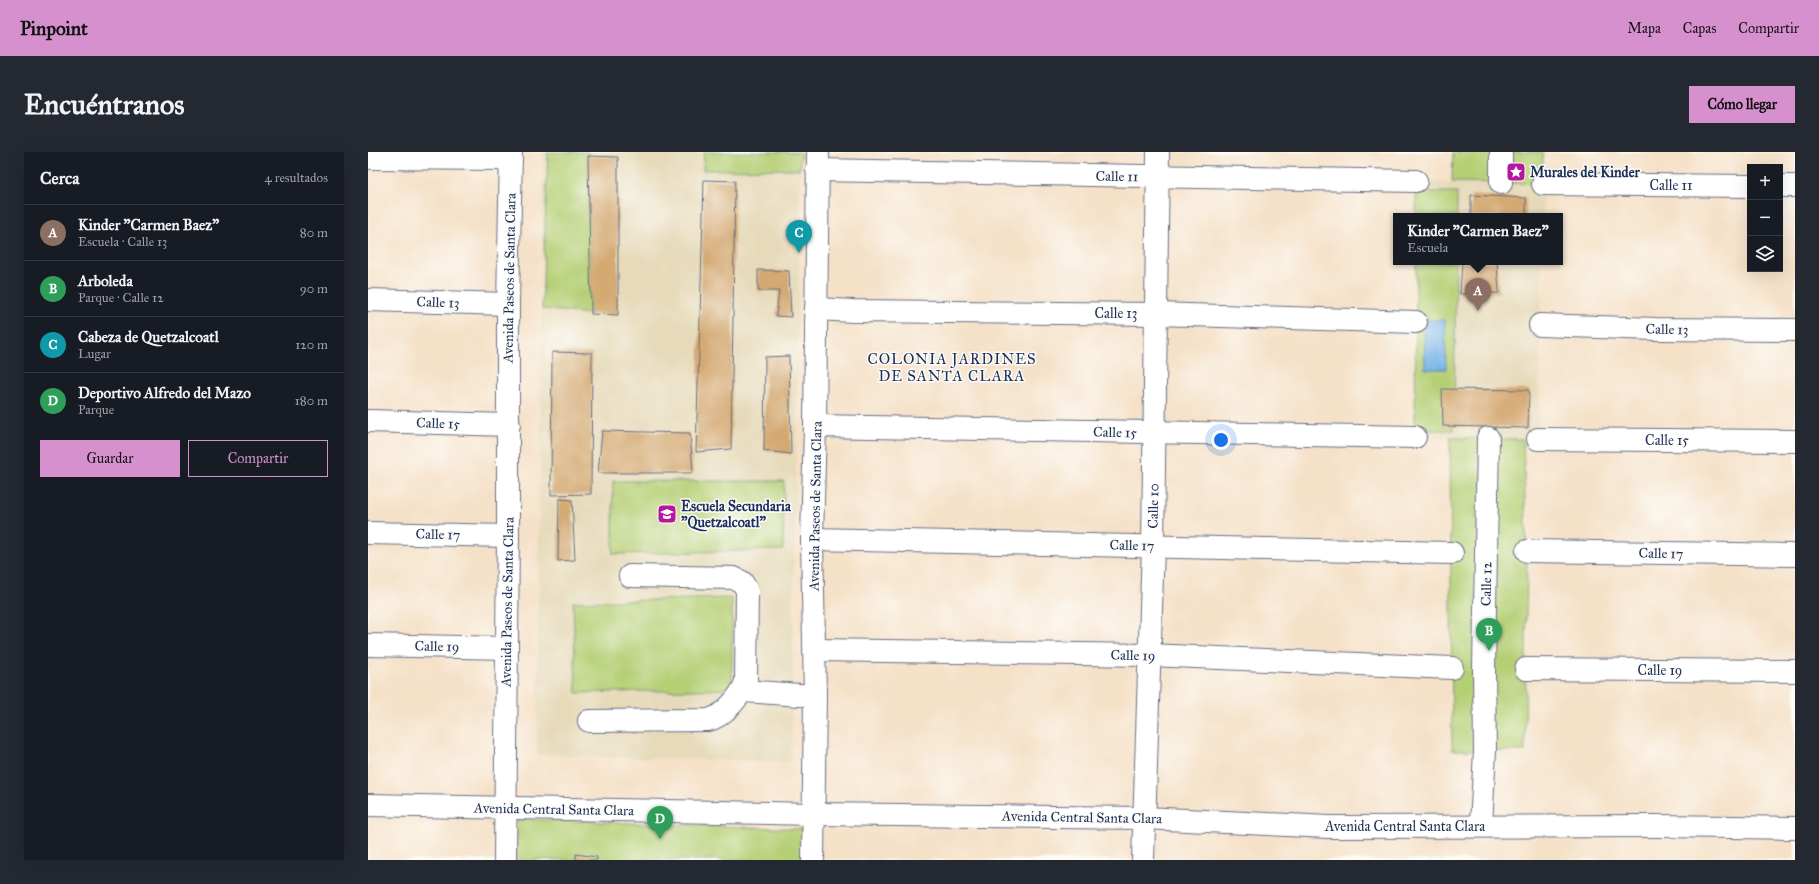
<!DOCTYPE html>
<html lang="es">
<head>
<meta charset="utf-8">
<style>
	body { margin:0; font-family:"IM FELL Great Primer",serif; background:#242831; color:#f1f3f6 }
	.controls { position:absolute; right:12px; top:12px; display:grid; overflow:hidden; border-radius:0px; box-shadow:0 4px 16px #0002 }
	.controls button { width:36px; height:36px; display:grid; place-items:center; padding:0; border:0; border-bottom:1px solid #363941; background:#171b24; color:#f1f3f6; font:20px sans-serif }
	.you { position:absolute; left:853px; top:288px; width:14px; height:14px; margin:-10px; border:3px solid #fff; border-radius:50%; background:#1a73e8; box-shadow:0 0 0 6px #1a73e833 }
	.badge { display:grid; place-items:center; width:26px; height:26px; border-radius:50%; background:#d690ce; color:#fff; font-size:13px; font-weight:700 }
	.pin { position:absolute; translate:-50% -33px; filter:drop-shadow(0 1px 2px #0008) }
	.pin::after { content:''; position:absolute; top:21px; width:14px; height:12px; background:inherit; clip-path:polygon(0 0,100% 0,50% 100%) }
	.popup { position:absolute; left:1025px; top:61px; width:170px; height:52px; box-sizing:border-box; display:grid; place-content:center; border-radius:0px; background:#171b24; filter:drop-shadow(0 1px 3px #0005); font-size:13px; white-space:nowrap; color:#9ea1a6 }
	.popup b { font-size:15px; color:#f1f3f6 }
	.popup::after { content:''; position:absolute; left:50%; top:100%; margin-left:-8px; border:8px solid transparent; border-top-color:#171b24 }
	.list { margin:0; padding:0; list-style:none }
	h2 { display:flex; justify-content:space-between; align-items:center; height:52px; margin:0; padding:0 16px; font-size:17px }
	h2 small { font-size:13px; font-weight:400; color:#9ea1a6 }
	.list li { display:grid; grid-template-columns:26px 1fr auto; gap:12px; align-items:center; box-sizing:border-box; height:56px; padding:0 16px; border-top:1px solid #363941 }
	.list b { display:block; font-size:15px; white-space:nowrap }
	.list p { margin:0; font-size:13px; white-space:nowrap; color:#9ea1a6 }
	.list em { font-size:13px; font-style:normal; color:#9ea1a6 }
	.actions { display:flex; gap:8px; padding:12px 16px }
	.actions a { flex:1; padding:9px 0; border:1px solid #d690ce; border-radius:0px; text-align:center; font-size:14px; color:#d690ce }
	.actions .main { background:#d690ce; color:#111 }
	.icon { flex:none; width:22px; height:22px; fill:none; stroke:currentColor; stroke-width:2; stroke-linecap:round; stroke-linejoin:round }
	.map { position:relative; flex:none; width:1427px; height:708px; overflow:hidden; border-radius:0px }
	header { display:flex; align-items:center; gap:24px; box-sizing:border-box; height:56px; padding:0 20px; background:#d690ce; color:#111 }
	header strong { font-size:19px }
	nav { display:flex; gap:22px; margin-inline-start:auto; font-size:14px }
	.intro { display:flex; align-items:center; justify-content:space-between; box-sizing:border-box; height:96px; padding:0 24px }
	h1 { margin:0; font-size:28px }
	.button { padding:10px 18px; border-radius:0px; background:#d690ce; color:#111; font-size:14px; font-weight:700 }
	main { display:flex; gap:24px; padding:0 24px }
	aside { flex:1; background:#171b24; border-radius:0px; box-shadow:0 4px 16px #0002 }
	.map>svg:first-child { display:block }
	.built { fill:#e6daba }
	.green { fill:#b5cf74; stroke:#687f69 }
	.water { fill:#74b2e7; stroke:#4870a2 }
	.building { fill:#d4a972 }
	.lines { fill:none; stroke-linecap:round; stroke-linejoin:round }
	.minor-casing { stroke:#676d83; stroke-width:24 }
	.minor { stroke:#fff; stroke-width:22 }
	.labels { text-anchor:middle; stroke-width:3; stroke-linejoin:round; paint-order:stroke }
	.poi-label { font-size:14px; font-weight:bold; fill:#1b2f5e; stroke:#fdfcf7; text-anchor:start }
	.street-label { font-size:14px; fill:#1b2f5e; stroke:#fdfcf7 }
	.neighbourhood-label { font-size:15px; letter-spacing:1px; fill:#1b2f5e; stroke:#fdfcf7 }
</style>
</head>
<body>
<header>
<strong>Pinpoint</strong>
<nav><a>Mapa</a><a>Capas</a><a>Compartir</a></nav>
</header>
<div class="intro"><h1>Encuéntranos</h1><a class="button">Cómo llegar</a></div>
<main>
<aside>
<h2>Cerca<small>4 resultados</small></h2>
<ul class="list">
<li><span class="badge" style="background:#8d6e63">A</span><div><b>Kinder &quot;Carmen Baez&quot;</b><p>Escuela · Calle 13</p></div><em>80 m</em></li>
<li><span class="badge" style="background:#2e9e5b">B</span><div><b>Arboleda</b><p>Parque · Calle 12</p></div><em>90 m</em></li>
<li><span class="badge" style="background:#0f9aa8">C</span><div><b>Cabeza de Quetzalcoatl</b><p>Lugar</p></div><em>120 m</em></li>
<li><span class="badge" style="background:#2e9e5b">D</span><div><b>Deportivo Alfredo del Mazo</b><p>Parque</p></div><em>180 m</em></li>
</ul>
<div class="actions"><a class="main">Guardar</a><a>Compartir</a></div>
</aside>
<div class="map">
<svg width="1427" height="708" viewBox="0 0 1427 708">
	<rect width="100%" height="100%" fill="#fdfcf7"/>
	<filter id="ink" filterUnits="userSpaceOnUse"><feTurbulence type="fractalNoise" baseFrequency=".025" numOctaves="2"/><feDisplacementMap in="SourceGraphic" scale="8" xChannelSelector="R" yChannelSelector="G"/><feConvolveMatrix kernelMatrix="1 2 1 2 8 2 1 2 1" color-interpolation-filters="sRGB"/></filter>
	<filter id="wash" filterUnits="userSpaceOnUse"><feTurbulence type="fractalNoise" baseFrequency=".012" numOctaves="4" result="noise"/><feDisplacementMap in="SourceGraphic" scale="16" xChannelSelector="R" yChannelSelector="G"/><feGaussianBlur stdDeviation="0.9" result="paint"/><feColorMatrix in="noise" values="0 0 0 0 0 0 0 0 0 0 0 0 0 0 0 0 0 1.4 0 .05"/><feComposite in="paint" operator="in"/></filter>
	<g filter="url(#wash)">
		<rect width="100%" height="100%" fill="#f5e1c8"/>
		<!-- built -->
		<g class="built">
			<path d="M175 0H433L423 610 169 603Z"/>
			<path d="M1048 29 1175 32V64H1048Z"/>
			<path d="M1048 110H1174L1170 287 1047 285Z"/>
		</g>
		<!-- green -->
		<g class="green">
			<path d="M180 0H220L223 162 174 157Z"/>
			<path d="M336 0H433L432 17 335 18Z"/>
			<path d="M1085 0H1175V32L1084 30Z"/>
			<rect x="1048" y="40" width="41" height="24"/>
			<path d="M1048 110H1088L1086 278H1047Z"/>
			<path d="M1082 286 1155 287 1159 399 1157 599 1084 598Z"/>
			<path d="M245 329H416L415 398 245 402Z"/>
			<path d="M364 446V537L208 541 205 450Z"/>
			<path d="M149 667 437 677V708H147Z"/>
		</g>
		<!-- water -->
		<path class="water" d="M1056 168H1077L1078 217H1057Z"/>
		<g id="blocks">
			<!-- building -->
			<g class="building">
				<path d="M220 4 250 5V163L223 162Z"/>
				<path d="M336 28 367 29 363 297 328 300Z"/>
				<path d="M1103 43 1158 46V64H1103Z"/>
				<path d="M1094 110H1129L1131 141 1092 142Z"/>
				<path d="M390 118 421 119 423 165 408 164 411 139H390Z"/>
				<path d="M184 200 224 201 223 342 183 343Z"/>
				<path d="M421 204 423 302 396 299 397 205Z"/>
				<path d="M1074 237 1161 238 1160 276 1075 274Z"/>
				<path d="M234 279 322 281 325 321H230Z"/>
				<path d="M191 347 204 348 207 408 190 409Z"/>
				<path d="M208 702 229 705V708H208Z"/>
			</g>
		</g>
	</g>
	<g filter="url(#ink)">
		<use href="#blocks" fill-opacity="0" stroke="#676d83" stroke-width="1"/>
		<g class="lines">
			<defs>
				<g id="minor">
					<path d="M0 6 143 7"/>
					<path d="M449 18 1048 29"/>
					<path d="M1133 31V0"/>
					<path d="M1175 32 1382 34"/>
					<path d="M1412 34H1427"/>
					<path d="M0 148 140 152"/>
					<path d="M448 157 485 159 789 162 1048 170"/>
					<path d="M1172 173 1288 177 1427 178"/>
					<path d="M0 269 141 273"/>
					<path d="M447 274 1047 285"/>
					<path d="M1170 287 1427 289"/>
					<path d="M0 381 140 384"/>
					<path d="M444 387 1084 401"/>
					<path d="M1159 399 1427 403"/>
					<path d="M0 493 139 496"/>
					<path d="M447 498 781 503 1084 516"/>
					<path d="M1158 517 1427 519"/>
					<path d="M375 539 447 544"/>
					<path d="M221 569 340 568C355 565 373 544 378 530L379 438 374 430 366 426 262 424"/>
					<path d="M0 653 445 662 777 666 961 675 1291 674 1427 676"/>
					<path d="M1113 674 1117 598 1116 516 1120 286"/>
					<path d="M137 708 140 384V152L143 0"/>
					<path d="M445 708 447 544 444 387 447 274 450 0"/>
					<path d="M775 708 785 393 790 0"/>
				</g>
			</defs>
			<!-- minor casing -->
			<use href="#minor" class="minor-casing"/>
			<!-- minor -->
			<use href="#minor" class="minor"/>
		</g>
	</g>
	<!-- icons -->
	<defs>
		<symbol id="sight-square" viewBox="-11 -11 22 22"><rect x="-9" y="-9" width="18" height="18" rx="4" fill="#b5179e" stroke="#fdfcf7"/><path d="M0-6L1.8-2.2L6-1.7L2.9 1.2L3.7 5.4L0 3.3L-3.7 5.4L-2.9 1.2L-6-1.7L-1.8-2.2Z" fill="#fff"/></symbol>
		<symbol id="school-square" viewBox="-11 -11 22 22"><rect x="-9" y="-9" width="18" height="18" rx="4" fill="#b5179e" stroke="#fdfcf7"/><path d="M0-5L7-2L0 1L-7-2ZM-4 1L0 2.5L4 1V4Q0 6-4 4Z" fill="#fff"/></symbol>
	</defs>
	<g fill-rule="evenodd">
		<use href="#sight-square" x="1137" y="9" width="22" height="22"/>
		<use href="#school-square" x="288" y="351" width="22" height="22"/>
	</g>
	<g class="labels">
		<!-- poi labels -->
		<g class="poi-label">
			<text x="1162" y="25">Murales del Kinder</text>
			<text x="313" y="359">Escuela Secundaria<tspan x="313" dy="16">"Quetzalcoatl"</tspan></text>
		</g>
		<!-- street labels -->
		<g class="street-label">
			<text transform="translate(749 24) rotate(1)" y="5">Calle 11</text>
			<text x="1303" y="38">Calle 11</text>
			<text transform="translate(141 126) rotate(-89)" y="5">Avenida Paseos de Santa Clara</text>
			<text transform="translate(70 150) rotate(2)" y="5">Calle 13</text>
			<text x="748" y="166">Calle 13</text>
			<text transform="translate(1299 177) rotate(1)" y="5">Calle 13</text>
			<text transform="translate(70 271) rotate(2)" y="5">Calle 15</text>
			<text transform="translate(747 280) rotate(1)" y="5">Calle 15</text>
			<text x="1299" y="293">Calle 15</text>
			<text transform="translate(447 354) rotate(-89)" y="5">Avenida Paseos de Santa Clara</text>
			<text transform="translate(785 354) rotate(-89)" y="5">Calle 10</text>
			<text transform="translate(70 382) rotate(1)" y="5">Calle 17</text>
			<text transform="translate(764 393) rotate(1)" y="5">Calle 17</text>
			<text transform="translate(1293 401) rotate(1)" y="5">Calle 17</text>
			<text transform="translate(1118 432) rotate(-89)" y="5">Calle 12</text>
			<text transform="translate(139 450) rotate(-89)" y="5">Avenida Paseos de Santa Clara</text>
			<text transform="translate(69 494) rotate(1)" y="5">Calle 19</text>
			<text transform="translate(765 503) rotate(1)" y="5">Calle 19</text>
			<text x="1292" y="523">Calle 19</text>
			<text transform="translate(186 657) rotate(1)" y="5">Avenida Central Santa Clara</text>
			<text transform="translate(714 665) rotate(1)" y="5">Avenida Central Santa Clara</text>
			<text x="1037" y="679">Avenida Central Santa Clara</text>
		</g>
		<!-- neighbourhood labels -->
		<g class="neighbourhood-label">
			<text x="584" y="212">COLONIA JARDINES<tspan x="584" dy="17">DE SANTA CLARA</tspan></text>
		</g>
	</g>
</svg>
<div class="controls">
<button>+</button>
<button>−</button>
<button><svg class="icon" aria-label="layers" viewBox="0 0 24 24"><path d="M12 4l9 5-9 5-9-5zM3 14l9 5 9-5"/></svg></button>
</div>
<div class="you"></div>
<div class="pin badge" style="left:1110px;top:159px;background:#8d6e63">A</div>
<div class="popup"><b>Kinder &quot;Carmen Baez&quot;</b>Escuela</div>
<div class="pin badge" style="left:1121px;top:499px;background:#2e9e5b">B</div>
<div class="pin badge" style="left:431px;top:101px;background:#0f9aa8">C</div>
<div class="pin badge" style="left:292px;top:687px;background:#2e9e5b">D</div>
</div>
</main>
</body>
</html>
